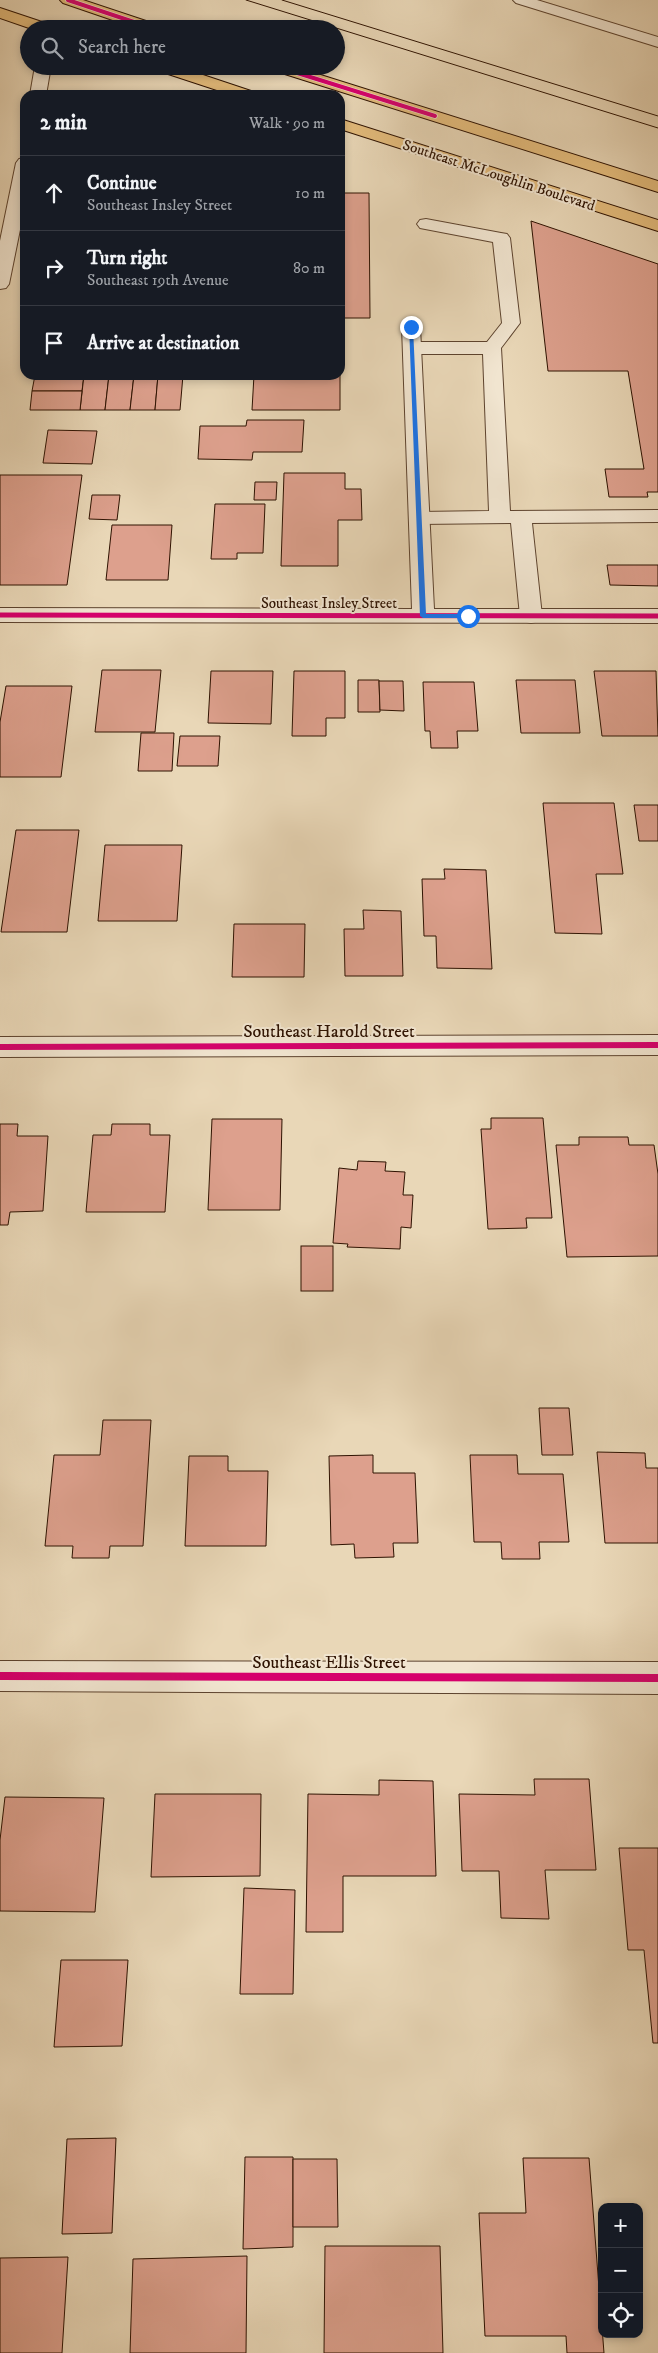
<!DOCTYPE html>
<html lang="en">
<head>
<meta charset="utf-8">
<style>
	body { margin:0; font-family:"IM FELL DW Pica",serif; background:#242831; color:#f1f3f6 }
	.controls { position:absolute; right:15px; bottom:15px; display:grid; overflow:hidden; border-radius:10px; box-shadow:0 2px 8px #0003 }
	.controls button { width:45px; height:45px; display:grid; place-items:center; padding:0; border:0; border-bottom:1px solid #363941; background:#171b24; color:#f1f3f6; font:25px sans-serif }
	.stop { position:absolute; width:15px; height:15px; margin:-11px; border:4px solid #1a73e8; border-radius:50%; background:#fff }
	.stop.end { background:#1a73e8; border-color:#fff; box-shadow:0 1px 5px #0008 }
	.list { margin:0; padding:0; list-style:none }
	h2 { display:flex; justify-content:space-between; align-items:center; height:65px; margin:0; padding:0 20px; font-size:21px }
	h2 small { font-size:16px; font-weight:400; color:#9ea1a6 }
	.list li { display:grid; grid-template-columns:32px 1fr auto; gap:15px; align-items:center; box-sizing:border-box; height:75px; padding:0 20px; border-top:1px solid #363941 }
	.list b { display:block; font-size:19px; white-space:nowrap }
	.list p { margin:0; font-size:16px; white-space:nowrap; color:#9ea1a6 }
	.list em { font-size:16px; font-style:normal; color:#9ea1a6 }
	.icon { flex:none; width:28px; height:28px; fill:none; stroke:currentColor; stroke-width:2; stroke-linecap:round; stroke-linejoin:round }
	.map { position:relative; flex:none; width:658px; height:2353px; overflow:hidden }
	.search { position:absolute; background:#171b24; box-shadow:0 2px 8px #0003; left:20px; top:20px; width:325px; height:55px; display:flex; align-items:center; gap:12px; box-sizing:border-box; padding:0 18px; border-radius:28px; color:#9ea1a6; font-size:19px }
	.panel { position:absolute; background:#171b24; box-shadow:0 2px 8px #0003; left:20px; top:90px; width:325px; height:290px; border-radius:15px }
	.map>svg:first-child { display:block }
	.building { fill:#dda08d; stroke:#2e1201 }
	.lines { fill:none; stroke-linecap:round; stroke-linejoin:round }
	.service-casing { stroke:#5d432e; stroke-width:2 }
	.minor-casing { stroke:#5d432e; stroke-width:2 }
	.trunk-casing { stroke:#2e1201; stroke-width:2 }
	.service { fill:#f1e5d0; fill-rule:evenodd }
	.minor { fill:#f1e5d0; fill-rule:evenodd }
	.trunk { fill:#e4bc7c; fill-rule:evenodd }
	.tram { stroke:#2e1201; stroke-width:1 }
	.cycleway-far3-casing { stroke:#f1e5d0; stroke-width:5.5 }
	.cycleway-far2-casing { stroke:#f1e5d0; stroke-width:8 }
	.cycleway-far1-casing { stroke:#f1e5d0; stroke-width:9 }
	.cycleway-casing { stroke:#f1e5d0; stroke-width:11 }
	.cycleway-far3 { stroke:#d6006c; stroke-width:4 }
	.cycleway-far2 { stroke:#d6006c; stroke-width:5 }
	.cycleway-far1 { stroke:#d6006c; stroke-width:6 }
	.cycleway { stroke:#d6006c; stroke-width:8 }
	.route { fill:#1a73e8 }
	.labels { text-anchor:middle; stroke-width:4; stroke-linejoin:round; paint-order:stroke }
	.far-street-label { font-size:15px; fill:#2e1201; stroke:#f1e5d0 }
	.street-label { font-size:18px; fill:#2e1201; stroke:#f1e5d0 }
</style>
</head>
<body>
<div class="map">
<svg width="658" height="2353" viewBox="0 0 658 2353">
	<rect width="100%" height="100%" fill="#e9d7b7"/>
	<filter id="stains"><feTurbulence type="fractalNoise" baseFrequency=".004" numOctaves="4"/><feColorMatrix values="0 0 0 0 .2 0 0 0 0 .09 0 0 0 0 .02 0 0 0 .5 -.17"/></filter>
	<radialGradient id="worn" r=".72"><stop offset=".6" stop-color="#630" stop-opacity="0"/><stop offset="1" stop-color="#630" stop-opacity=".3"/></radialGradient>
	<!-- building -->
	<g class="building">
		<path d="M340 193H369L370 318H340Z"/>
		<path d="M531 221 658 264V492H647L648 497H609L605 469H644L628 371H548Z"/>
		<path d="M340 370V410H252L254 375H340Z"/>
		<path d="M35 375H84L82 391H32Z"/>
		<path d="M84 375H109L105 410H80Z"/>
		<path d="M109 375H134L130 410H105Z"/>
		<path d="M134 375H158L155 410H130Z"/>
		<path d="M158 375H183L180 410H155Z"/>
		<path d="M32 391H82L80 410H30Z"/>
		<path d="M247 420H304L302 452H253L252 460 198 459 200 426H246Z"/>
		<path d="M48 430 97 431 92 464 43 463Z"/>
		<path d="M284 473H345V489H361L362 520H338V566H281Z"/>
		<path d="M0 475H82L67 585H0Z"/>
		<path d="M255 482H277L276 500H254Z"/>
		<path d="M92 495H120L117 520 89 519Z"/>
		<path d="M215 504H265L263 553H237V559H211Z"/>
		<path d="M112 525H172L168 580H106Z"/>
		<path d="M607 565H658V586L610 585Z"/>
		<path d="M102 670H161L155 732H95Z"/>
		<path d="M211 671H273L271 724 208 723Z"/>
		<path d="M294 671H345V718H326V736H292Z"/>
		<path d="M594 671H656L658 736H602Z"/>
		<path d="M358 680H379L380 712H358Z"/>
		<path d="M516 680H575L580 733H521Z"/>
		<path d="M379 681H403L404 711 380 710Z"/>
		<path d="M423 682H474L478 731H457L458 748H431L430 731H425Z"/>
		<path d="M6 686H72L61 777H0V722Z"/>
		<path d="M141 733H174L172 771H138Z"/>
		<path d="M180 736H220L218 766H177Z"/>
		<path d="M543 803H614L623 874H596L602 934 555 933Z"/>
		<path d="M634 805H658V841H639Z"/>
		<path d="M16 830H79L67 932H1Z"/>
		<path d="M105 845H182L177 921H98Z"/>
		<path d="M444 869 486 870 492 969 437 968 436 936H424L422 879H445Z"/>
		<path d="M363 910 401 911 403 976H345L344 929H364Z"/>
		<path d="M234 924H305L304 977H232Z"/>
		<path d="M491 1118H543L552 1218H526L527 1228 488 1229 481 1129H491Z"/>
		<path d="M212 1119H282L280 1210H208Z"/>
		<path d="M0 1124H18L17 1136H48L43 1211 10 1212 8 1225H0Z"/>
		<path d="M112 1124H150V1135H170L165 1212H86L93 1135H111Z"/>
		<path d="M579 1137H628L629 1145H654L658 1174V1256L567 1257 556 1145H579Z"/>
		<path d="M358 1161 386 1162 385 1171 405 1172 403 1195H413L411 1228 401 1227 400 1249 347 1247 348 1244 333 1243 339 1168 357 1170Z"/>
		<rect x="301" y="1246" width="32" height="45"/>
		<path d="M539 1408H569L573 1455H542Z"/>
		<path d="M103 1420H151L143 1546H110L109 1558H72L73 1546H45L54 1455H100Z"/>
		<path d="M597 1452 645 1453 646 1468H658V1543H605Z"/>
		<path d="M373 1455V1473H415L418 1543H393L394 1557 355 1558 354 1544 331 1545 329 1456Z"/>
		<path d="M470 1455H517L518 1474H563L569 1542H539L540 1559H502L501 1542H474Z"/>
		<path d="M189 1456H228V1471H268L266 1546H185Z"/>
		<path d="M534 1779H589L596 1870H545L549 1919 501 1918 499 1871H462L459 1794 535 1795Z"/>
		<path d="M379 1780 433 1781 436 1876H343V1932H306L308 1794 379 1795Z"/>
		<path d="M155 1794H261L260 1876 151 1877Z"/>
		<path d="M5 1797 104 1798 95 1912 0 1911V1840Z"/>
		<path d="M619 1848H658V2043H653L644 1950H628Z"/>
		<path d="M244 1888 295 1890 293 1994H240Z"/>
		<path d="M61 1960H128L122 2046 54 2047Z"/>
		<path d="M116 2138 112 2233 62 2234 67 2139Z"/>
		<path d="M245 2157H293V2247L243 2249Z"/>
		<path d="M523 2158H589L604 2353H567L566 2336H485L479 2213H526Z"/>
		<path d="M293 2159H337L338 2227H293Z"/>
		<path d="M325 2246H440L443 2353H324Z"/>
		<path d="M247 2256 246 2353H130L133 2259Z"/>
		<path d="M68 2257 62 2353H0V2258Z"/>
	</g>
	<g class="lines">
		<defs>
			<g id="service">
				<path d="M513 0H537L658 37V47L516 3Z"/>
				<path d="M426 219 501 233 507 234 510 238 520 323 501 348 510 511 658 510V522L532 523 542 616 539 621 531 623 523 621 520 616 511 523 419 524 412 522 409 518 412 514 419 512 489 511 483 354H412L405 352 403 348 405 344 412 342H487L502 323 493 242 420 228 417 224 420 220Z"/>
			</g>
			<g id="minor">
				<path d="M35 66H51L46 95H30Z"/>
				<path d="M25 158V205L9 284 6 288 0 289V241L16 163 19 159Z"/>
				<path d="M411 321 418 323 420 327 434 609H658V623L0 622V608L412 609 402 327 404 323Z"/>
				<path d="M658 1035V1055L0 1057V1037Z"/>
				<path d="M0 1661 658 1662V1694L0 1691Z"/>
			</g>
			<g id="trunk">
				<path d="M60 0H83L161 26 163 29H139L63 3Z"/>
				<path d="M0 8 54 26 56 29H32L0 18Z"/>
				<path d="M151 66H176L254 92 256 95H232L153 69Z"/>
				<path d="M267 66H292L658 181V192L269 69Z"/>
				<path d="M340 119 658 220V231L340 129Z"/>
			</g>
		</defs>
		<!-- service casing -->
		<use href="#service" class="service-casing"/>
		<!-- minor casing -->
		<use href="#minor" class="minor-casing"/>
		<!-- trunk casing -->
		<use href="#trunk" class="trunk-casing"/>
		<!-- service -->
		<use href="#service" class="service"/>
		<!-- minor -->
		<use href="#minor" class="minor"/>
		<!-- trunk -->
		<use href="#trunk" class="trunk"/>
		<!-- tram -->
		<g class="tram">
			<path d="M246 0 658 128"/>
			<path d="M282 0 658 116"/>
		</g>
		<defs>
			<g id="cycleway-far3">
				<path d="M68 0 155 29"/>
				<path d="M275 66 435 116"/>
			</g>
			<path id="cycleway-far2" d="M0 615 658 616"/>
			<path id="cycleway-far1" d="M0 1047 658 1045"/>
			<path id="cycleway" d="M0 1676 658 1678"/>
		</defs>
		<!-- cycleway-far3 casing -->
		<use href="#cycleway-far3" class="cycleway-far3-casing"/>
		<!-- cycleway-far2 casing -->
		<use href="#cycleway-far2" class="cycleway-far2-casing"/>
		<!-- cycleway-far1 casing -->
		<use href="#cycleway-far1" class="cycleway-far1-casing"/>
		<!-- cycleway casing -->
		<use href="#cycleway" class="cycleway-casing"/>
		<!-- cycleway-far3 -->
		<use href="#cycleway-far3" class="cycleway-far3"/>
		<!-- cycleway-far2 -->
		<use href="#cycleway-far2" class="cycleway-far2"/>
		<!-- cycleway-far1 -->
		<use href="#cycleway-far1" class="cycleway-far1"/>
		<!-- cycleway -->
		<use href="#cycleway" class="cycleway"/>
	</g>
	<!-- route -->
	<path class="route" d="M409 325 413 327 426 614H470L468 618H423L420 616Z"/>
	<g class="labels">
		<!-- far-street labels -->
		<g class="far-street-label">
			<text transform="translate(499 175) rotate(18)" y="5">Southeast McLoughlin Boulevard</text>
			<text x="329" y="608">Southeast Insley Street</text>
		</g>
		<!-- street labels -->
		<g class="street-label">
			<text x="329" y="1037">Southeast Harold Street</text>
			<text x="329" y="1668">Southeast Ellis Street</text>
		</g>
	</g>
	<rect width="100%" height="100%" filter="url(#stains)"/>
	<rect width="100%" height="100%" fill="url(#worn)"/>
</svg>
<div class="controls">
<button>+</button>
<button>−</button>
<button><svg class="icon" aria-label="locate" viewBox="0 0 24 24"><circle cx="12" cy="12" r="6"/><path d="M12 2v4M12 18v4M2 12h4M18 12h4"/></svg></button>
</div>
<div class="stop" style="left:468px;top:616px"></div>
<div class="stop end" style="left:411px;top:327px"></div>
<div class="search"><svg class="icon" aria-label="search" viewBox="0 0 24 24"><circle cx="10" cy="10" r="6"/><path d="M15 15l6 6"/></svg>Search here</div>
<section class="panel">
<h2>2 min<small>Walk · 90 m</small></h2>
<ul class="list">
<li><svg class="icon" aria-label="ahead" viewBox="0 0 24 24"><path d="M12 20V5M6 11l6-6 6 6"/></svg><div><b>Continue</b><p>Southeast Insley Street</p></div><em>10 m</em></li>
<li><svg class="icon" aria-label="right" viewBox="0 0 24 24"><path d="M7 20v-9h11M14 6l5 5-5 5"/></svg><div><b>Turn right</b><p>Southeast 19th Avenue</p></div><em>80 m</em></li>
<li><svg class="icon" aria-label="arrive" viewBox="0 0 24 24"><path d="M6 21V4h12l-3 4 3 4H6"/></svg><div><b>Arrive at destination</b></div></li>
</ul>
</section>
</div>
</body>
</html>
